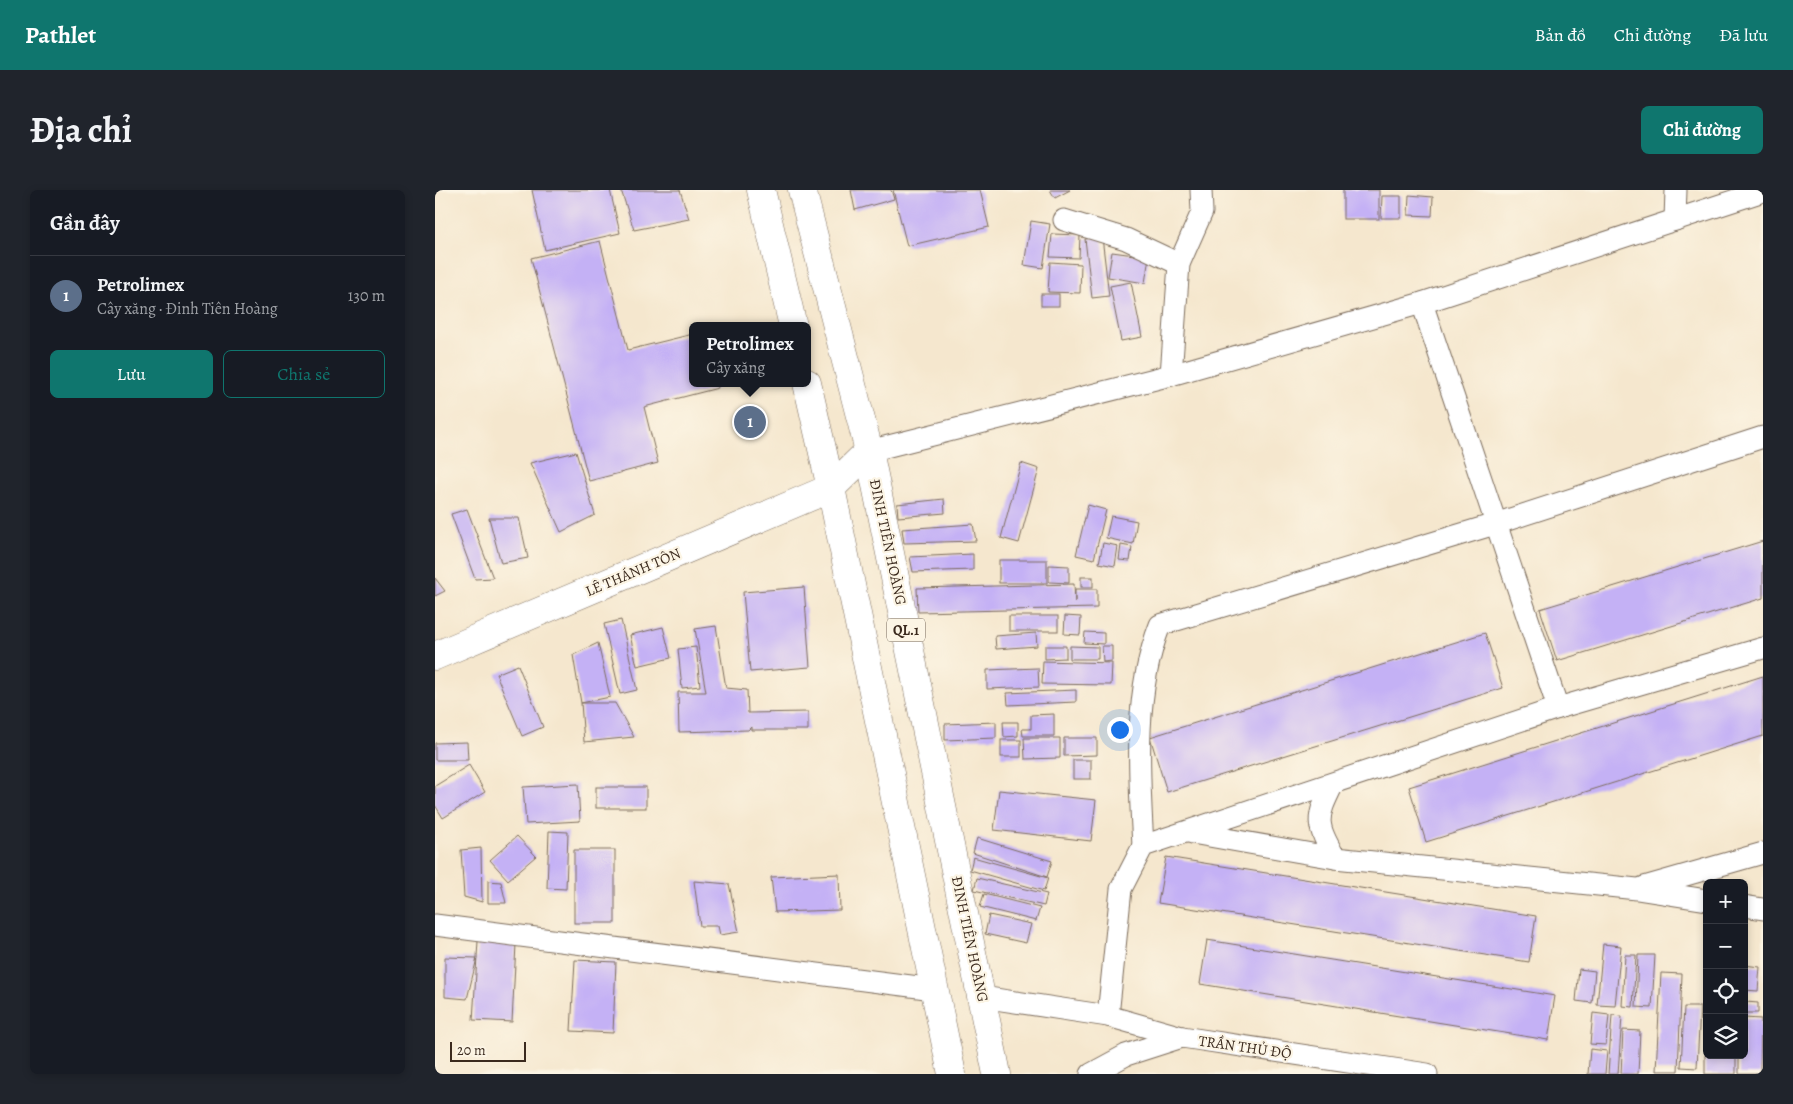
<!DOCTYPE html>
<html lang="vi">
<head>
<meta charset="utf-8">
<style>
	body { margin:0; font-family:Alegreya,serif; background:#20242c; color:#f1f3f6 }
	.controls { position:absolute; right:15px; bottom:15px; display:grid; overflow:hidden; border-radius:8px; box-shadow:0 2px 8px #0003 }
	.controls button { width:45px; height:45px; display:grid; place-items:center; padding:0; border:0; border-bottom:1px solid #363941; background:#171b24; color:#f1f3f6; font:25px sans-serif }
	.scale { position:absolute; left:15px; bottom:12px; width:76px; box-sizing:border-box; padding-left:5px; border:2px solid #3b2a1e; border-top:0; font-size:14px; line-height:18px; white-space:nowrap; color:#3b2a1e; -webkit-text-stroke:4px #fcf5e5; paint-order:stroke }
	.you { position:absolute; left:684px; top:539px; width:18px; height:18px; margin:-12px; border:4px solid #fff; border-radius:50%; background:#1a73e8; box-shadow:0 0 0 8px #1a73e833 }
	.badge { display:grid; place-items:center; width:32px; height:32px; border-radius:50%; background:#0f766e; color:#fff; font-size:16px; font-weight:700 }
	.pin { position:absolute; translate:-50% -50%; border:2px solid #fff; box-shadow:0 1px 5px #0006 }
	.popup { position:absolute; left:254px; top:132px; width:122px; height:65px; box-sizing:border-box; display:grid; place-content:center; border-radius:8px; background:#171b24; filter:drop-shadow(0 1px 4px #0005); font-size:16px; white-space:nowrap; color:#9ea1a6 }
	.popup b { font-size:19px; color:#f1f3f6 }
	.popup::after { content:''; position:absolute; left:50%; top:100%; margin-left:-10px; border:10px solid transparent; border-top-color:#171b24 }
	.list { margin:0; padding:0; list-style:none }
	h2 { display:flex; justify-content:space-between; align-items:center; height:65px; margin:0; padding:0 20px; font-size:21px }
	h2 small { font-size:16px; font-weight:400; color:#9ea1a6 }
	.list li { display:grid; grid-template-columns:32px 1fr auto; gap:15px; align-items:center; box-sizing:border-box; height:80px; padding:0 20px; border-top:1px solid #363941 }
	.list b { display:block; font-size:19px; white-space:nowrap }
	.list p { margin:0; font-size:16px; white-space:nowrap; color:#9ea1a6 }
	.list em { font-size:16px; font-style:normal; color:#9ea1a6 }
	.actions { display:flex; gap:10px; padding:15px 20px }
	.actions a { flex:1; padding:11px 0; border:1px solid #0f766e; border-radius:8px; text-align:center; font-size:18px; color:#0f766e }
	.actions .main { background:#0f766e; color:#fff }
	.icon { flex:none; width:28px; height:28px; fill:none; stroke:currentColor; stroke-width:2; stroke-linecap:round; stroke-linejoin:round }
	.map { position:relative; flex:none; width:1328px; height:884px; overflow:hidden; border-radius:8px }
	header { display:flex; align-items:center; gap:30px; box-sizing:border-box; height:70px; padding:0 25px; background:#0f766e; color:#fff }
	header strong { font-size:24px }
	nav { display:flex; gap:28px; margin-inline-start:auto; font-size:18px }
	.intro { display:flex; align-items:center; justify-content:space-between; box-sizing:border-box; height:120px; padding:0 30px }
	h1 { margin:0; font-size:35px }
	.button { padding:12px 22px; border-radius:8px; background:#0f766e; color:#fff; font-size:18px; font-weight:700 }
	main { display:flex; gap:30px; padding:0 30px }
	aside { flex:1; background:#171b24; border-radius:8px; box-shadow:0 2px 8px #0003 }
	.map>svg:first-child { display:block }
	.building { fill:#c4b1f5 }
	.lines { fill:none; stroke-linecap:round; stroke-linejoin:round }
	.minor-casing { stroke:#7c6c5c; stroke-width:23 }
	.secondary-casing { stroke:#7c6c5c; stroke-width:29 }
	.trunk-casing { stroke:#7c6c5c; stroke-width:29 }
	.minor { stroke:#fff; stroke-width:21 }
	.secondary { stroke:#fff; stroke-width:28 }
	.trunk { stroke:#fff; stroke-width:28 }
	.labels { text-anchor:middle; stroke-width:4.5; stroke-linejoin:round; paint-order:stroke }
	.shield { fill:#fcf5e5; stroke:#75675a; stroke-width:1 }
	.shield-label { font-size:14px; font-weight:bold; fill:#3b2a1e }
	.street-label { font-size:15px; fill:#3b2a1e; stroke:#fcf5e5 }
</style>
</head>
<body>
<header>
<strong>Pathlet</strong>
<nav><a>Bản đồ</a><a>Chỉ đường</a><a>Đã lưu</a></nav>
</header>
<div class="intro"><h1>Địa chỉ</h1><a class="button">Chỉ đường</a></div>
<main>
<aside>
<h2>Gần đây<small></small></h2>
<ul class="list">
<li><span class="badge" style="background:#5c6f8a">1</span><div><b>Petrolimex</b><p>Cây xăng · Đinh Tiên Hoàng</p></div><em>130 m</em></li>
</ul>
<div class="actions"><a class="main">Lưu</a><a>Chia sẻ</a></div>
</aside>
<div class="map">
<svg width="1328" height="884" viewBox="0 0 1328 884">
	<rect width="100%" height="100%" fill="#fcf5e5"/>
	<filter id="ink" filterUnits="userSpaceOnUse"><feTurbulence type="fractalNoise" baseFrequency=".02" numOctaves="2"/><feDisplacementMap in="SourceGraphic" scale="10" xChannelSelector="R" yChannelSelector="G"/><feConvolveMatrix kernelMatrix="1 2 1 2 8 2 1 2 1" color-interpolation-filters="sRGB"/></filter>
	<filter id="wash" filterUnits="userSpaceOnUse"><feTurbulence type="fractalNoise" baseFrequency=".0096" numOctaves="4" result="noise"/><feDisplacementMap in="SourceGraphic" scale="20" xChannelSelector="R" yChannelSelector="G"/><feGaussianBlur stdDeviation="1.12" result="paint"/><feColorMatrix in="noise" values="0 0 0 0 0 0 0 0 0 0 0 0 0 0 0 0 0 1.4 0 .05"/><feComposite in="paint" operator="in"/></filter>
	<g filter="url(#wash)">
		<rect width="100%" height="100%" fill="#f5e7ce"/>
		<g id="blocks">
			<!-- building -->
			<g class="building">
				<path d="M97 0H175L185 43 110 60Z"/>
				<path d="M186 0H245L254 29 199 40Z"/>
				<path d="M416 0H456L459 9 420 20Z"/>
				<path d="M458 0H545L554 37 472 56Z"/>
				<path d="M615 0H635L620 8Z"/>
				<rect x="908" y="0" width="36" height="29"/>
				<path d="M974 5 998 7 997 26 973 25Z"/>
				<path d="M947 6H966V28H946Z"/>
				<path d="M596 31 615 34 608 78 589 75Z"/>
				<path d="M617 44 645 45 644 68 615 67Z"/>
				<path d="M667 47 674 106 657 108 650 49Z"/>
				<path d="M165 51 193 160 258 144V193H282L283 198 209 217 223 273 154 291 96 68Z"/>
				<path d="M677 62 714 67 710 93 673 87Z"/>
				<path d="M615 72 646 74 645 103 613 102Z"/>
				<path d="M696 92 707 147 686 151 675 96Z"/>
				<rect x="606" y="104" width="18" height="12"/>
				<path d="M141 262 160 325 126 342 95 273Z"/>
				<path d="M586 273 604 279 584 353 566 348Z"/>
				<path d="M509 309 510 323 463 327 462 314Z"/>
				<path d="M653 315 671 320 659 369 641 365Z"/>
				<path d="M32 319 58 388 40 389 16 324Z"/>
				<path d="M676 326 702 331 698 354 671 348Z"/>
				<path d="M54 328H84L93 368 66 373Z"/>
				<path d="M538 334 541 351 469 353 467 339Z"/>
				<path d="M1328 351V408L1122 471 1105 419Z"/>
				<path d="M668 353 683 356 680 376 664 373Z"/>
				<path d="M686 355 697 357 695 371 684 370Z"/>
				<path d="M538 364V380L478 382 475 367Z"/>
				<rect x="564" y="370" width="48" height="23"/>
				<path d="M614 375 634 376V393L614 392Z"/>
				<rect x="646" y="387" width="12" height="10"/>
				<path d="M0 388 10 401 0 406Z"/>
				<path d="M639 394 640 413V399H662V418L483 422 482 398Z"/>
				<path d="M369 397 375 477 315 482 308 402Z"/>
				<rect x="574" y="426" width="49" height="15"/>
				<path d="M630 426 646 427 645 445 629 444Z"/>
				<path d="M186 430 202 500 185 504 169 434Z"/>
				<path d="M281 436 291 498 312 500 313 523 373 522V540H316V537L313 540 244 542 243 502H271L260 439Z"/>
				<path d="M228 437 236 468 202 476 195 445Z"/>
				<path d="M650 442 669 443V454L649 453Z"/>
				<path d="M601 443 602 456 561 459 560 446Z"/>
				<path d="M1050 443 1068 498 732 602 715 547Z"/>
				<path d="M163 453 175 507 146 513 138 465Z"/>
				<path d="M610 456H631V468L610 469Z"/>
				<path d="M635 456 663 457V469H635Z"/>
				<path d="M667 456H677V471L668 472Z"/>
				<path d="M261 457 265 496 247 498 243 459Z"/>
				<path d="M608 471 677 473 676 495 607 494Z"/>
				<path d="M83 475 108 537 87 546 61 484Z"/>
				<path d="M603 478 604 497 552 499V480Z"/>
				<path d="M1328 486V546L991 652 974 597Z"/>
				<path d="M641 500V512L573 515 572 503Z"/>
				<path d="M146 513H180L199 547 149 552Z"/>
				<path d="M619 524V546H588L587 539H596V525Z"/>
				<path d="M561 532V548L510 550V534Z"/>
				<path d="M568 532H583V546L569 547Z"/>
				<path d="M589 548H625V568L590 569Z"/>
				<path d="M629 548H662V565L629 566Z"/>
				<rect x="566" y="550" width="20" height="17"/>
				<path d="M32 552 33 570H0V553Z"/>
				<rect x="638" y="570" width="18" height="19"/>
				<path d="M34 575 50 602 8 628 0 615V596Z"/>
				<path d="M143 594 145 631 91 634 88 597Z"/>
				<rect x="161" y="597" width="50" height="21"/>
				<path d="M564 600 661 610 656 651 559 640Z"/>
				<path d="M114 641 133 642 131 699 112 698Z"/>
				<path d="M82 646 101 666 73 690 55 670Z"/>
				<path d="M542 648 617 671 612 687 538 663Z"/>
				<path d="M46 658 47 712 29 707 26 660Z"/>
				<rect x="139" y="660" width="41" height="73"/>
				<path d="M538 667 613 688 609 701 535 680Z"/>
				<path d="M731 667 1101 726 1094 772 723 713Z"/>
				<path d="M404 684 405 720 340 722 336 687Z"/>
				<path d="M542 688 612 704 609 716 539 700Z"/>
				<path d="M53 691 66 692 71 713H53Z"/>
				<path d="M259 691 294 694 304 742 285 745 283 736H265Z"/>
				<path d="M549 704 605 718 601 731 545 717Z"/>
				<path d="M554 725 596 734 591 753 550 744Z"/>
				<path d="M772 750 1120 806 1113 850 765 794Z"/>
				<path d="M43 751 81 754 77 832 38 830Z"/>
				<path d="M1168 754 1186 756 1180 816 1162 815Z"/>
				<path d="M1190 765H1201L1198 817 1187 816Z"/>
				<path d="M1203 765H1220L1217 818 1201 817Z"/>
				<path d="M10 767 42 768 32 809 10 807Z"/>
				<path d="M140 770 181 772 178 843 136 841Z"/>
				<path d="M1309 775 1325 777 1323 801 1309 800Z"/>
				<path d="M1144 779 1160 781 1157 813 1141 811Z"/>
				<path d="M1226 783 1247 784 1243 881H1221Z"/>
				<path d="M1311 812 1323 813V823H1310Z"/>
				<path d="M1249 817H1265L1262 878 1246 877Z"/>
				<path d="M1158 823 1174 825 1171 855 1155 854Z"/>
				<path d="M1177 825 1187 826 1183 884H1173Z"/>
				<path d="M1309 828 1326 829 1325 884H1304V865H1309Z"/>
				<path d="M1188 840 1205 841 1203 884H1186Z"/>
				<path d="M1155 859 1172 861 1170 884H1153Z"/>
				<rect x="1270" y="865" width="31" height="19"/>
			</g>
		</g>
	</g>
	<g filter="url(#ink)">
		<use href="#blocks" fill-opacity="0" stroke="#7c6c5c" stroke-width="1"/>
		<g class="lines">
			<defs>
				<g id="minor">
					<path d="M629 30 691 49 744 74"/>
					<path d="M1240 30 1241 0"/>
					<path d="M987 113 1123 518"/>
					<path d="M736 185 744 74 767 22 766 0"/>
					<path d="M434 261 736 185 987 113 1328 1"/>
					<path d="M898 594C880 630 881 633 900 668"/>
					<path d="M757 643 900 668 1202 699 1272 710"/>
					<path d="M708 656C704 583 698 504 725 435L1060 334 1328 247"/>
					<path d="M1209 697 1328 663"/>
					<path d="M1309 716 1328 719"/>
					<path d="M0 735 499 799"/>
					<path d="M547 807 673 826 747 847 992 884"/>
					<path d="M673 826 686 699 708 656 1123 518 1328 458"/>
					<path d="M656 884 691 865 747 847"/>
				</g>
				<path id="secondary" d="M0 466 396 298"/>
				<g id="trunk">
					<path d="M326 0 358 136"/>
					<path d="M367 0 434 261 562 884"/>
					<path d="M372 193 396 298 517 884"/>
					<path d="M396 298 434 261"/>
				</g>
			</defs>
			<!-- minor casing -->
			<use href="#minor" class="minor-casing"/>
			<!-- secondary casing -->
			<use href="#secondary" class="secondary-casing"/>
			<!-- trunk casing -->
			<use href="#trunk" class="trunk-casing"/>
			<!-- minor -->
			<use href="#minor" class="minor"/>
			<!-- secondary -->
			<use href="#secondary" class="secondary"/>
			<!-- trunk -->
			<use href="#trunk" class="trunk"/>
		</g>
	</g>
	<g class="labels">
		<!-- shield labels -->
		<rect class="shield" x="452" y="428.5" width="38" height="23" rx="4"/>
		<g class="shield-label">
			<text x="471" y="445">QL.1</text>
		</g>
		<!-- street labels -->
		<g class="street-label">
			<text transform="translate(453 352) rotate(78)" y="5">ĐINH TIÊN HOÀNG</text>
			<text transform="translate(198 382) rotate(-23)" y="5">LÊ THÁNH TÔN</text>
			<text transform="translate(535 749) rotate(78)" y="5">ĐINH TIÊN HOÀNG</text>
			<text transform="translate(810 857) rotate(8)" y="5">TRẦN THỦ ĐỘ</text>
		</g>
	</g>
</svg>
<div class="controls">
<button>+</button>
<button>−</button>
<button><svg class="icon" aria-label="locate" viewBox="0 0 24 24"><circle cx="12" cy="12" r="6"/><path d="M12 2v4M12 18v4M2 12h4M18 12h4"/></svg></button>
<button><svg class="icon" aria-label="layers" viewBox="0 0 24 24"><path d="M12 4l9 5-9 5-9-5zM3 14l9 5 9-5"/></svg></button>
</div>
<div class="scale">20 m</div>
<div class="you"></div>
<div class="pin badge" style="left:315px;top:232px;background:#5c6f8a">1</div>
<div class="popup"><b>Petrolimex</b>Cây xăng</div>
</div>
</main>
</body>
</html>
